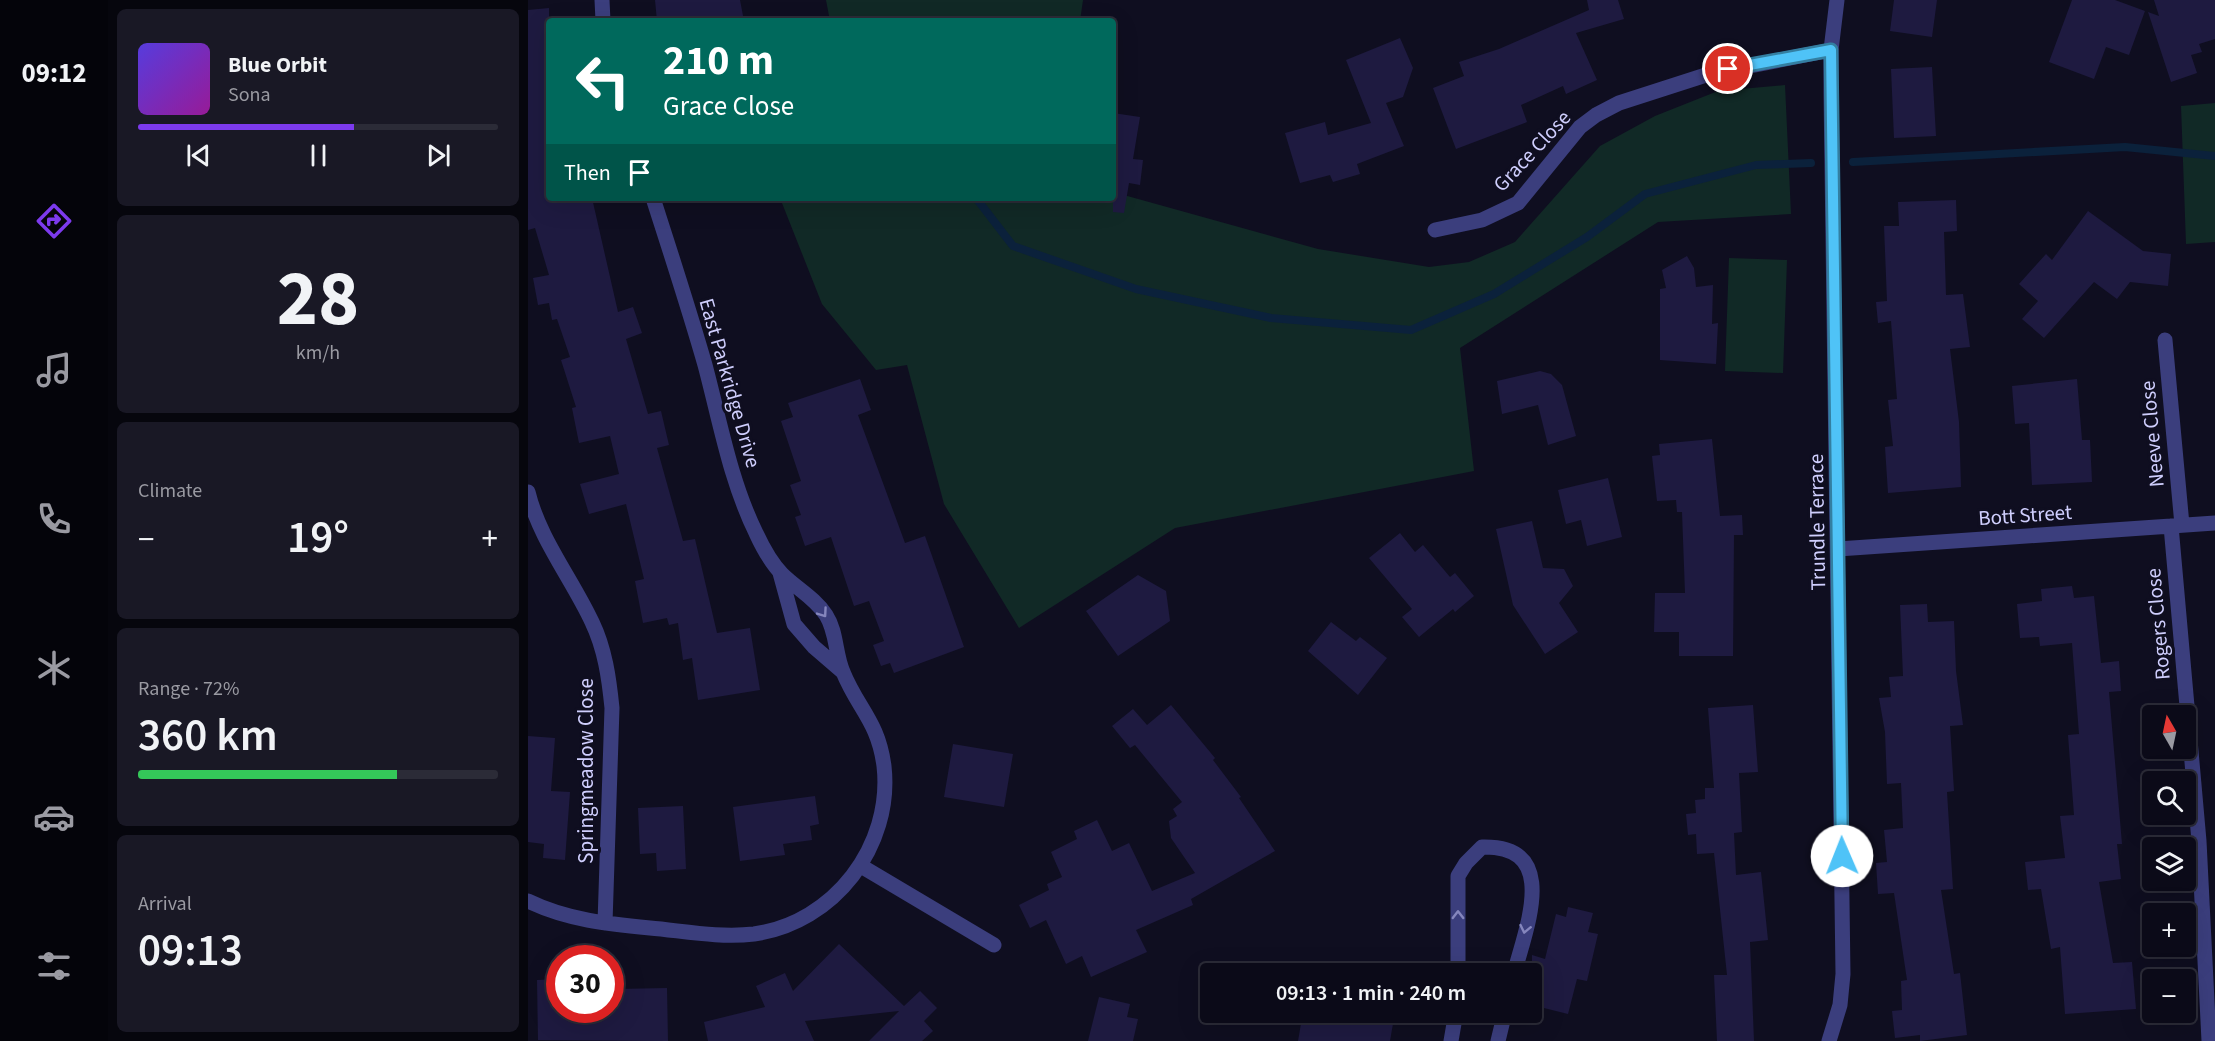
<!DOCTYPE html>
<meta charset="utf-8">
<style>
body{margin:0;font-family:"Source Sans 3",sans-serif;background:#191825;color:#f1f3f6;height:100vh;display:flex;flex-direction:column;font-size:22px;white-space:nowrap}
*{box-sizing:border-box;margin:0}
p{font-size:20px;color:#9a9aa2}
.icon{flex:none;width:33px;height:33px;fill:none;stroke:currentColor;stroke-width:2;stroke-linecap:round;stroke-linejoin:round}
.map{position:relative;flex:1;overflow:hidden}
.panel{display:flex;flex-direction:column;gap:9px;padding:9px;background:#06060d;width:420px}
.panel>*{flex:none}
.guide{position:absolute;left:18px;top:18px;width:570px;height:183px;border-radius:6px;box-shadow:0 6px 24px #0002,0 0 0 2px #2b2b37;background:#00695c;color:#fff;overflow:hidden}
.needle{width:39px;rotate:351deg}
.fabs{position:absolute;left:1614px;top:705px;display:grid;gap:12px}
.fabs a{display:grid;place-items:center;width:54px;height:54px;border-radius:6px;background:#0b0a18;box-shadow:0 6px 24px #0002,0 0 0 2px #2b2b37;font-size:30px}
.speed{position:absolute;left:18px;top:945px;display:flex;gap:12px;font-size:30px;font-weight:700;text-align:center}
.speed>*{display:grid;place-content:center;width:78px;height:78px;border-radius:50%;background:#0b0a18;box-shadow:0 6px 24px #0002,0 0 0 2px #2b2b37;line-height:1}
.speed .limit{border:9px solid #d22;background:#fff;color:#111}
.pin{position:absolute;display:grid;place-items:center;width:51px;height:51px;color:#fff;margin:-26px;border:3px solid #fff;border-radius:50%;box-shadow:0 2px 6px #0007}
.me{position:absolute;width:66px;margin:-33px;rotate:359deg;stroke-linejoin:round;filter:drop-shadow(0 0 4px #0008)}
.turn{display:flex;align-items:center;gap:21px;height:126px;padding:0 18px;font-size:27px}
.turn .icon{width:78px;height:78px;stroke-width:2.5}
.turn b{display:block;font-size:42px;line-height:51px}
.then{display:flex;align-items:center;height:57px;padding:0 18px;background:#0003;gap:12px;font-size:22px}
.big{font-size:45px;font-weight:600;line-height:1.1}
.panel .tile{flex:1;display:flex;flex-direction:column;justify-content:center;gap:9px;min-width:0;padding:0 21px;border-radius:9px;background:#191825}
.panel .dial{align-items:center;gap:0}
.dial b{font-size:78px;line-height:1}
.song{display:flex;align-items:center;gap:18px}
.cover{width:72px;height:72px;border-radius:9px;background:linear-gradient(135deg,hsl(250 70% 55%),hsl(300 70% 35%))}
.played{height:6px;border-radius:3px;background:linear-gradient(90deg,#7c3aed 60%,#2b2b37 60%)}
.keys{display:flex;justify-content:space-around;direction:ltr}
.heat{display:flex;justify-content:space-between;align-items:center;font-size:33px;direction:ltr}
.charge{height:9px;border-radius:4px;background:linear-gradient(90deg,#34c759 72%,#2b2b37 0)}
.trip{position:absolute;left:672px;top:963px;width:342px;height:60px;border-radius:6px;background:#0b0a18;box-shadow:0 6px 24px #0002,0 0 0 2px #2b2b37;font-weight:600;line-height:60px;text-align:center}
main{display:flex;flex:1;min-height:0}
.tab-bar{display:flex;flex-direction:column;width:108px;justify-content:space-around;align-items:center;background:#04040a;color:#9a9aa2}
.tab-bar .icon{width:42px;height:42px}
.tab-bar .on{color:#7c3aed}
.tab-bar b{font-size:27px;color:#f1f3f6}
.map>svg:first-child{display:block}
</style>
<main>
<nav class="tab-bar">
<b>09:12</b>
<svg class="icon on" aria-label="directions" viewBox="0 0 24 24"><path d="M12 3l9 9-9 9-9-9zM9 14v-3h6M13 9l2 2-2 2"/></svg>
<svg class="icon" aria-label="music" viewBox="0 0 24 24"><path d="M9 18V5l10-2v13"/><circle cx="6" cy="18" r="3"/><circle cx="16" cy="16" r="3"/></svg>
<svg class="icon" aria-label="phone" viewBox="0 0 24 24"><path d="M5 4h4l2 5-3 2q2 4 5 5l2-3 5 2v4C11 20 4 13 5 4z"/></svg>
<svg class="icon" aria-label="climate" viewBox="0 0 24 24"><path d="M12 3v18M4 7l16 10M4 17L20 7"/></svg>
<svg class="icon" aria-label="car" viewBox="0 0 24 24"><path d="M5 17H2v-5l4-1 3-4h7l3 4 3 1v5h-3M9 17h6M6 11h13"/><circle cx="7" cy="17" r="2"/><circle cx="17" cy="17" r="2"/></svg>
<svg class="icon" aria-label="filters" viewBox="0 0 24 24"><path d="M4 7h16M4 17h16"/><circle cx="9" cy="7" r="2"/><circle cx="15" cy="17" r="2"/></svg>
</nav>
<section class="panel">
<div class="tile">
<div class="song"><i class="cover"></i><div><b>Blue Orbit</b><p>Sona</p></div></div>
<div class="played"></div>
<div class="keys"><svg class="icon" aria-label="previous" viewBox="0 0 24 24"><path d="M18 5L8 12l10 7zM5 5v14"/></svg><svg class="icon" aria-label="pause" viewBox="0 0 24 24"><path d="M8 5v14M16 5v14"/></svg><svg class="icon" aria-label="next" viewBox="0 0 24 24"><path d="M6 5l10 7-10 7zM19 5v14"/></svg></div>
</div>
<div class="tile dial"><b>28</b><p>km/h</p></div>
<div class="tile"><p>Climate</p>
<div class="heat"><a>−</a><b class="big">19°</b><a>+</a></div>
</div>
<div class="tile"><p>Range · 72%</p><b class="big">360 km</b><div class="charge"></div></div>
<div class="tile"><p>Arrival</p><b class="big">09:13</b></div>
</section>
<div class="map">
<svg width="1687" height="1041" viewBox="0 0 1687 1041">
<rect width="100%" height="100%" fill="#0f0e20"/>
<path fill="#112926" d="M298,0H555L552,21H302Z
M1257,85L1263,214L1130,222L932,348L946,471L647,528L491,628L416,504L379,365L348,370L294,304L252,198H585V192L790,249L901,267L941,262L987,242L1072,146L1127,116L1190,91Z
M1687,103V242L1658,244L1653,106Z
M1201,258L1259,260L1255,373L1197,371Z"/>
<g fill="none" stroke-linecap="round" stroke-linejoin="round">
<path stroke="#0b213b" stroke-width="8" d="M1325,162L1597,147L1687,156
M448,198L485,246L608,289L743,318L883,330L966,294L1059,237L1117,194L1228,165L1283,163"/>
</g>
<path fill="#1e1a40" d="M127,0H212L216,21H129Z
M1059,0H1090L1096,19L1048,33L1069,80L1038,94L1035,86L993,105L999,122L928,149L905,88L936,76L931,62L971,49L1061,10Z
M1366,0H1409L1404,37L1362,31Z
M1544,0H1587L1617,11L1601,55L1578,47L1566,79L1521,62Z
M1626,0H1687V39L1671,44L1674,52L1663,55L1669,73L1643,82L1620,12L1631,16Z
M21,8V198H64L90,312L105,307L114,333L98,339L120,414L133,411L141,445L129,448L155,541L167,539L189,633L222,628L232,690L170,700L164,658L155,660L150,623L141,625L139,618L115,623L107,581L116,579L98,504L61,514L52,484L91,474L82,436L51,443L44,408L48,407L33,360L42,357L29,319L24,320L21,303L10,305L5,278L21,275L7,228L0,230V10Z
M872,38L885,68L875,97L858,103L876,146L829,164L832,174L805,182L802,175L772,183L757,133L797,122L800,135L843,123L818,60Z
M1404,67L1408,136L1366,138L1363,69Z
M585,113L612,117L605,159L615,160L612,185L601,183L596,213L585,212Z
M1428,200L1429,231L1416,232L1418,295L1435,294L1442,347L1422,349L1431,422L1433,487L1360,493L1357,447L1365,446L1360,400L1369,399L1363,321L1350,323L1348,302L1359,301L1356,226H1371L1370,202Z
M1560,211L1615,251L1643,254L1640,286L1602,282L1589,299L1566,282L1516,338L1494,319L1510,301L1491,284L1518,254L1524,260Z
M1159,256L1166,268L1168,287L1185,285L1184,324L1190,323L1188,364L1132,360V289L1138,288L1134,270Z
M1012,371L1023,374L1034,385L1048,436L1020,445L1010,405L974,414L969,381Z
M332,379L343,410L330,415L377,543L397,536L436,647L366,673L362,663L353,666L345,645L356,641L341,601L326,606L303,537L277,546L267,517L273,515L262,485L273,481L253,421L265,417L260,403Z
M1549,379L1554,440H1562L1564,482L1504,485L1501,423L1487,424L1484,386Z
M1184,439L1192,516L1214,515L1215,535H1206L1205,656H1151V632H1126L1127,593H1157L1154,512H1149L1148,500L1129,501L1124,456L1132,455L1131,444Z
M1080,478L1094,537L1059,546L1053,520L1038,524L1030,490Z
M1004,521L1015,568L1036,569L1045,586L1031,603L1050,632L1017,654L985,605L968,529Z
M872,533L887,552L895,545L922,577L927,573L946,596L927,612L925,609L891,637L874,617L884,609L841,558Z
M610,575L638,591L642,621L590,656L558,611Z
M1544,586L1546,598L1566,596L1573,663L1591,661L1593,691L1581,692L1594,844H1589L1593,879L1571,882L1585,963L1604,962L1608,1009L1537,1014L1532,947L1523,949L1513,889L1500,890L1497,862L1537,858L1532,816L1546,815L1540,735L1551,734L1544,643L1512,646L1511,637L1492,638L1489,604L1514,601L1513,589Z
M1399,604L1400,622L1426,621L1428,671L1435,725L1422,726L1426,791L1419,792L1425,889L1413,890L1426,974L1432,973L1439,1035L1392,1041V1035L1367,1038L1364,1011L1374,1010L1373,981L1379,980L1366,893L1350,894L1348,863L1359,862L1356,830L1375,828L1373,783L1359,784L1357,732L1351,698L1363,697L1361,677L1375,676L1372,605Z
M803,622L828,641L832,637L859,658L830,695L780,651Z
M643,705L687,758L685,760L713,797L711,798L747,851L663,899L665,905L608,930L619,952L563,977L554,956L538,964L518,920L502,928L491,905L521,890L519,884L534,877L523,852L549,839L546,831L569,820L584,851L601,843L624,891L667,873L643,838L641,821L649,816L645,809L654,802L607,745L602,748L584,726L605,709L619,725Z
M1225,705L1230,772L1211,773L1214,832L1206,833L1208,875L1233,872L1240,940L1222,942L1226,1041H1189L1186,975H1199L1186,853L1169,854L1168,834L1160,835L1158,814L1168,813L1167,800L1177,799V788H1186L1180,708Z
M0,736L27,738L23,791L42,792L37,860L15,858L16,844L0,842Z
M425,744L485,754L476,807L416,797Z
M287,796L291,824L282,826L284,840L255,844L257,855L212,861L205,807Z
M155,806L158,869L129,871L128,853L112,854L110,808Z
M1040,907L1065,913L1060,932L1070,934L1059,981L1049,979L1040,1014L1008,1006L1011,995L1004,993V955L1017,959L1028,914L1038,917Z
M311,944L376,1006L392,991L409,1008L396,1021L405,1031L394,1041H341L371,1011L277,1021L286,1041H180L176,1022L237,1007L228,986L257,973L265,991Z
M32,979V1010H89V989L139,988L140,1041L10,1040L9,980Z
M571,997L602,1004L599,1017L610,1019L605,1041H560Z
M775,1012H867L862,1041H770Z"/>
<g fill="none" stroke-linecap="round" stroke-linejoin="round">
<path stroke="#3b3e7d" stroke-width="15" d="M74,0L75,21
M907,230L954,220L990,203L1052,127L1068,115L1091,103L1181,74L1303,50
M1637,340L1654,525
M0,492C11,538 44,579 64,622C77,649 81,678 84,708L77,923
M1643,526L1671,841L1681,1041
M1310,549L1687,523
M252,573L266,624L286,647L315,672
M333,866L466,945
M0,901C39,920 80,924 122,928C156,931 191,938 226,934C306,923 365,846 356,766C350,721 330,709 315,672C307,654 309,632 298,615C287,598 268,588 254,574C244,564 234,546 228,533C202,480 192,421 177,365C161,309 143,254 125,198
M930,974V876L938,863L954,847C1033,845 998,927 986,974
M923,1041L928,1012
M970,1041L977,1012
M1301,1041L1312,1005L1315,974L1303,93V50L1309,0"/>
</g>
<defs><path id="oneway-chevron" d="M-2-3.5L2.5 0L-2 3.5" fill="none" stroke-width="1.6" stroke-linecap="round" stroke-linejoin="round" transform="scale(1.5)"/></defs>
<g stroke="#8586bd">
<use href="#oneway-chevron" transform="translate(295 613) rotate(55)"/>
<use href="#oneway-chevron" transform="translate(930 915) rotate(-90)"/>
<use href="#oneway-chevron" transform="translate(997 929) rotate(102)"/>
</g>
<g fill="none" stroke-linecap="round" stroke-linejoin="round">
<defs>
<path id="route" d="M1200,69L1303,50L1314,856"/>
</defs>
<use href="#route" stroke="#337fa1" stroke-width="15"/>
<use href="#route" stroke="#4fc3f7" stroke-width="10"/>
</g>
<g text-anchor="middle" stroke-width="6" stroke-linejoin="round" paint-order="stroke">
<g font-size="21" fill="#cfcefd" stroke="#0f0e20">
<text transform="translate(1004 151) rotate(-47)" y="7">Grace Close</text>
<text transform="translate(202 383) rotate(74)" y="7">East Parkridge Drive</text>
<text transform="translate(1624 434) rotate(-95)" y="7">Neeve Close</text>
<text transform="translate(1497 515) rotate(-4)" y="7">Bott Street</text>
<text transform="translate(1289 522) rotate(-91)" y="7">Trundle Terrace</text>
<text transform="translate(1630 624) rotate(-95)" y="7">Rogers Close</text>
<text transform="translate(58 771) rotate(-90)" y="7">Springmeadow Close</text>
</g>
</g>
</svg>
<div class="fabs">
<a><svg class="needle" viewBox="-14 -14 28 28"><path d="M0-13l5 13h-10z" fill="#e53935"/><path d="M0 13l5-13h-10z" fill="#9a9aa2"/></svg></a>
<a><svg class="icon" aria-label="search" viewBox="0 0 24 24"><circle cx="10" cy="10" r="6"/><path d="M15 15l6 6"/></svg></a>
<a><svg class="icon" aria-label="layers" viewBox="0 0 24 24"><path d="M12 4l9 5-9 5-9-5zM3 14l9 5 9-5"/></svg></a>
<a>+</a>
<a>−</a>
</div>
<div class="speed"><div class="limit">30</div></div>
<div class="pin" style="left:1200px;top:69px;background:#d93025"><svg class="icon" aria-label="arrive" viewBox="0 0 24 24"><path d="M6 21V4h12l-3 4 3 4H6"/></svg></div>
<svg class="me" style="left:1314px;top:856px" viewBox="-20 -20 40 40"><circle r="19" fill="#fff"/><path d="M0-13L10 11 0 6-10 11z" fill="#4fc3f7"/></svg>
<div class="trip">09:13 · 1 min · 240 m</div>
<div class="guide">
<div class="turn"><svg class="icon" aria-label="left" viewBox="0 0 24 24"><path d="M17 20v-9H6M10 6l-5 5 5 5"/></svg><div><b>210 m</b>Grace Close</div></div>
<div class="then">Then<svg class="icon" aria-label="arrive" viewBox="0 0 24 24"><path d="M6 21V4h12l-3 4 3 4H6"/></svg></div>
</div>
</div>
</main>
